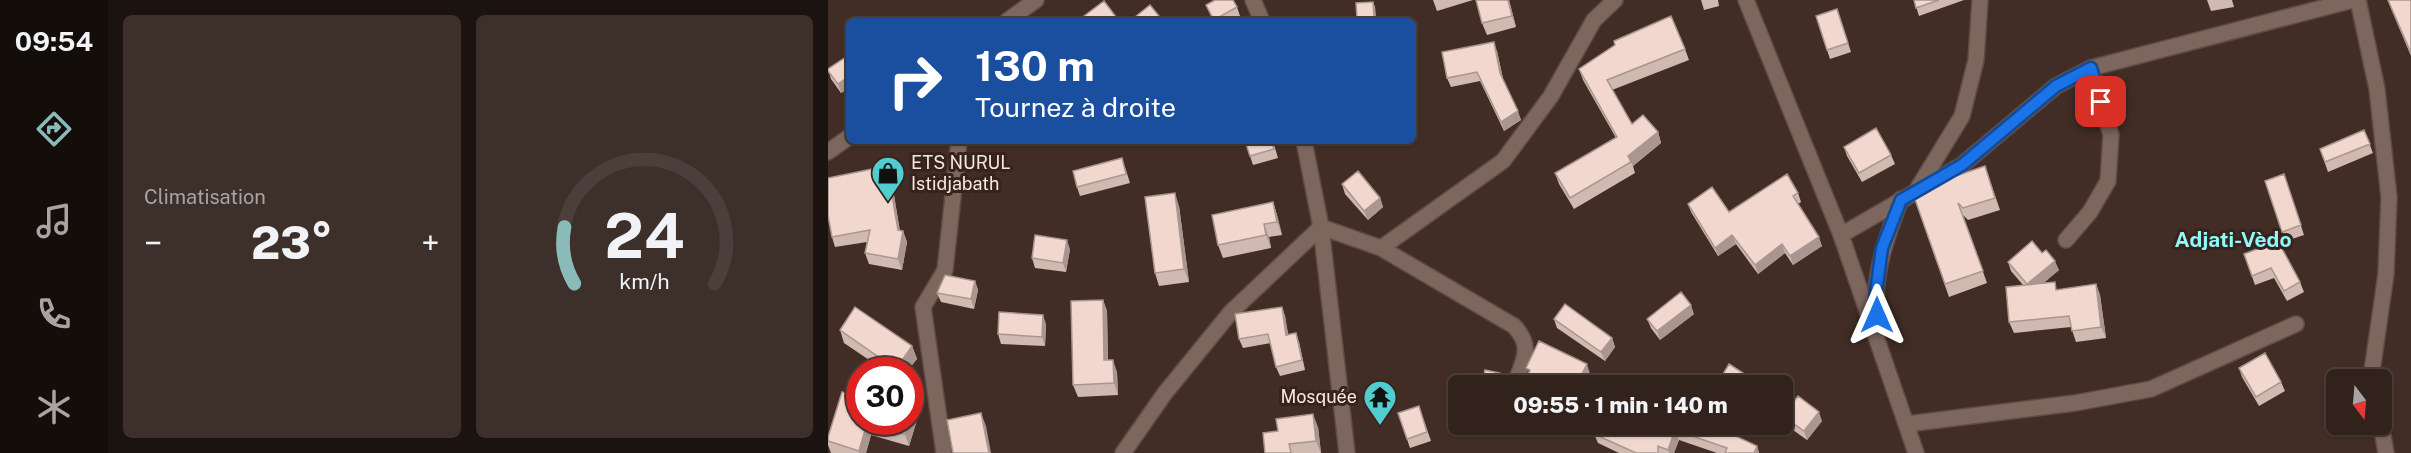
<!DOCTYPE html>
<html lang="fr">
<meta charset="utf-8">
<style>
body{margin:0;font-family:"Public Sans",sans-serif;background:#3d2f29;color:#f1f3f6;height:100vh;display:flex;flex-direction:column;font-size:22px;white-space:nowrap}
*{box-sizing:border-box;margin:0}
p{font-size:20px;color:#a8a4a3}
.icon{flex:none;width:33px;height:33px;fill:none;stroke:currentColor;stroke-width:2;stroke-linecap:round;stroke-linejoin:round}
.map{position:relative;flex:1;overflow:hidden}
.side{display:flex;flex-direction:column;gap:15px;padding:15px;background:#1b130f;width:720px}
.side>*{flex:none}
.hud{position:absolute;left:18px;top:18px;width:570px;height:126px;border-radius:9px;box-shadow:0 2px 4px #0004,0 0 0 2px #4c3f3b;background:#1a4fa0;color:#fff;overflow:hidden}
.needle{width:39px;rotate:164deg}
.tools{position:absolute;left:1498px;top:369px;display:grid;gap:12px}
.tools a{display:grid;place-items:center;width:66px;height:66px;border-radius:9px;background:#31221c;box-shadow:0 2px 4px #0004,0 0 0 2px #4c3f3b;font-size:30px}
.speed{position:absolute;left:18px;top:357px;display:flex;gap:12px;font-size:30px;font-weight:700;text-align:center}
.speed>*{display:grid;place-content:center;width:78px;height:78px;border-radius:50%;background:#31221c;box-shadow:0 2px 4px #0004,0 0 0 2px #4c3f3b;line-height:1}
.speed .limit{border:9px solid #d22;background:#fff;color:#111}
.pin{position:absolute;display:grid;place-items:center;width:51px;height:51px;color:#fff;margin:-26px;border-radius:12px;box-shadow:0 3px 9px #0006}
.me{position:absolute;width:66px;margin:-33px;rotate:0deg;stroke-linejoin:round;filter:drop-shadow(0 0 4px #0008)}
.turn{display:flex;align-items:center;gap:21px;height:126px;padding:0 30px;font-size:27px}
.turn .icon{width:78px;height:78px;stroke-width:2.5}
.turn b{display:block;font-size:42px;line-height:51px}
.big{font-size:45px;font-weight:800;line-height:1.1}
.side .tile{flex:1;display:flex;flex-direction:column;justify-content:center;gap:9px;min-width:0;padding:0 21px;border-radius:9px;background:#3d2f29}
.side .dial{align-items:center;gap:0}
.dial svg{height:156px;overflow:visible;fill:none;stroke:#4c3f3b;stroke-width:7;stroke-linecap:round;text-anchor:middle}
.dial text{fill:#f1f3f6;stroke:none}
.heat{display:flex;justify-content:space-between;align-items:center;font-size:33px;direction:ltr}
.side .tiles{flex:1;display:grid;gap:15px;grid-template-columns:repeat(2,1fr)}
.trip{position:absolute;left:620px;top:375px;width:345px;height:60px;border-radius:9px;background:#31221c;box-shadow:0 2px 4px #0004,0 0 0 2px #4c3f3b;font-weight:800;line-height:60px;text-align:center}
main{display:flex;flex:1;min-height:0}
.menu{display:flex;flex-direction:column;width:108px;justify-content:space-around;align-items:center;background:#140e0b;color:#a8a4a3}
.menu .icon{width:42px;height:42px}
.menu .selected{color:#8bbbb9}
.menu b{font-size:27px;color:#f1f3f6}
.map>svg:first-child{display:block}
</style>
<main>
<nav class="menu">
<b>09:54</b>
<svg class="icon selected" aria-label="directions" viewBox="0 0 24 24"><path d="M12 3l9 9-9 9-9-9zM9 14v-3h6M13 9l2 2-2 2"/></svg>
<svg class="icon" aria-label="music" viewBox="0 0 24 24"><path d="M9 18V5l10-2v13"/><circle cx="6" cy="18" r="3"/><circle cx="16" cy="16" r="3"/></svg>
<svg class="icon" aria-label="phone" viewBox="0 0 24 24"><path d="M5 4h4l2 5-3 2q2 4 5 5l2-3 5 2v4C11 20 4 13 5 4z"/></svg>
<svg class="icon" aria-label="climate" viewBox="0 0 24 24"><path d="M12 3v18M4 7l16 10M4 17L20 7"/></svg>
</nav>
<section class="side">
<div class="tiles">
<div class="tile"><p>Climatisation</p>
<div class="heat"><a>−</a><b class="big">23°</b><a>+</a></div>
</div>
<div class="tile dial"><svg viewBox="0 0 100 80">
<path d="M14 69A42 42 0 1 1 86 69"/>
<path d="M14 69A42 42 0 0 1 9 40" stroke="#8bbbb9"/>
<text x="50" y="56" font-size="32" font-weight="700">24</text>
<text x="50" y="72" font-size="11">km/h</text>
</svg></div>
</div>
</section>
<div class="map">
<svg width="1583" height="453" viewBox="0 0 1583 453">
<rect width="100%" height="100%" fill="#412d26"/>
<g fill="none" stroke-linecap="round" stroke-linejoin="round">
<defs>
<path id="minor" d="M425,0L434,21
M918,0L1013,235L1088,453
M1530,0L1549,89L1561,197L1558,274L1544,371L1545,380
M179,21L208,0
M476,141L493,227L519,453
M0,152L21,137
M1090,188L1134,116L1148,60L1152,0
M1013,235L1134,165L1228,86L1263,68L1525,0
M1238,240L1262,212L1280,181L1283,135L1263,68
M553,248L675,161L723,96L766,20L787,0
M1049,318C1044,276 1058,238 1073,199
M1079,424L1247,403L1323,389L1468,324
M1553,424L1558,453
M116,453L95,307L117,270L131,141
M295,453L337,393L403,312L493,227L553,248L686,326C706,347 695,361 686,386"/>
</defs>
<use href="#minor" stroke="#5e4b44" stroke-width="18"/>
<use href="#minor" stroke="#7d665e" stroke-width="15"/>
</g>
<path fill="#cfb9b0" d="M605,0H645L609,11Z
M648,0H681L688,27L659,35L654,23Z
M873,0H890L891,6L876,10Z
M1086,0H1136L1091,16Z
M1379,0H1404L1406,7L1383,11Z
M1560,0H1583V56L1564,11Z
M545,2L547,7L548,21H530L529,18Z
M378,5L409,7L412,16L404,21H385Z
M1012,18L1023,52L1002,59L999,50Z
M857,49L861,60L784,90L804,124L830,132L833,143L805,166L807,173L746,209L731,184L727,173L788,138L755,80L751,69Z
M669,51L675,79L693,120L676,131L652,81L623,87L619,78Z
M21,61V88L13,93L3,79L0,69Z
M1536,130L1545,153L1500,172L1492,149Z
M445,141L450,158L425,165L422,156Z
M1016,147L1063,155L1067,164L1034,182L1019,156Z
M1157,166L1172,210L1140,220L1135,215L1159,283L1121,297L1084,191Z
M297,167L302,183L252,196L249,187Z
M1456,174L1476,235L1458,241L1437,181Z
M63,177L72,231H75L79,242L74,270L41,264L37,253L39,242L7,247L4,237Z
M514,184L552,198L555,207L540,220L517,194Z
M970,193L973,202L970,204L994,246L965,265L957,253L930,274L908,244L890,256L863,212L860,204L901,212Z
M445,202L449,215L454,235L441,237L443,248L395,258L390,245Z
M351,206L361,282L331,286L327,273Z
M242,249L238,272L207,268L204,258Z
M1214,253L1231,270L1215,283L1230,290L1268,284L1272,295L1278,338L1248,342L1243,327L1186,333L1181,322L1195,285L1183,271L1180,262Z
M1416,254L1472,282L1476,292L1459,301L1446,278L1427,285Z
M147,281L150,290L146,309L113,302L109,293Z
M275,300L279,311L280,360L289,372L290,395L250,397L245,385Z
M454,307L457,316L460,335L471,342L477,370L452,376L448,367L443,343L415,348L411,339Z
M866,314L832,340L823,328L819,319Z
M726,319L784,338L787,347L777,361L729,328Z
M218,324L217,346L173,344L170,334Z
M12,330L84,346L89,359L80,370H56L16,343Z
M1411,368L1453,382L1457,391L1431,406L1414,377Z
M591,406L603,441L582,448L570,413Z
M84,409L89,420L81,446L43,435L38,453H3L0,445V437L32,422Z
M955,416L994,421L979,440L958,425Z
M770,424H897L894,429L929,446L931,453H889L851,440L846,453H791L770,443L766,434Z
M490,427L493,453H437Z"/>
<path fill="#a99690" d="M680,0H681L688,27L684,16Z
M545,2L547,7L548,21L546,17Z
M666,42L669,51L676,83L672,73Z
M21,76V88L13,93L10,84Z
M690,111L693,120L676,131L673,122Z
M830,132L833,143L805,166L800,156Z
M59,166L63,177L73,239L75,231L79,242L74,270L70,259V230Z
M347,193L351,206L361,282L356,269Z
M552,198L555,207L540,220L536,211Z
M445,202L449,215L454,235L449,222Z
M436,224L441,237L443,248L438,235Z
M904,235L908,244L890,256L887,248Z
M991,237L994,246L965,265L962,256Z
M239,240L242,249L238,272L235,263Z
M954,244L957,253L930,274L927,265Z
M1227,261L1231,270L1203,294L1199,284Z
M147,281L150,290L146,309L143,299Z
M1268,284L1272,295L1278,338L1273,327Z
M275,300L279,311L280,372L276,360Z
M863,305L866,314L832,340L829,331Z
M454,307L457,316L462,344L458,335Z
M215,315L218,324L217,346L214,337Z
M468,333L471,342L477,370L474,360Z
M784,338L787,347L777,361L773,352Z
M84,346L89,359L80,370H68V369Z
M285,360L289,372L290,395L286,383Z
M759,364L762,374L757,386L750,382Z
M672,373L674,377L672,386H670Z
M918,375L922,385L921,386H912Z
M84,409L89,420L81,446L77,434L81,422H82V415Z
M991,412L994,421L979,440L976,431Z
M153,413L158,426L163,453H161Z
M485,414L490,427L493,453L488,441Z
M39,423L43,435L38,453H31V451Z
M887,424H897L890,436L886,426Z
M847,430L851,440L846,453H841L840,450Z
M929,446L931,453H926Z"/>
<path fill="#f1d7cd" stroke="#a99690" stroke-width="1.5" d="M387,0H405L409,7L386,20L378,5Z
M648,0H680L684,16L654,23Z
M1086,0H1111L1088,8Z
M1560,0H1583V53Z
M276,1L291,21H254L252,19Z
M545,2L546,17L529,18L528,3Z
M322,5L335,21H302Z
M1009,9L1020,43L999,50L988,16Z
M843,16L857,49L779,80L804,124L815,115L830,132L800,156L803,162L742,198L727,173L789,137L751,69L787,45L786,41Z
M666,42L672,73L690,111L673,122L649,72L619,78L614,52Z
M18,57L21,61V76L10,84L0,71V69Z
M1048,128L1063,155L1031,173L1016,147Z
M1536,130L1542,144L1497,162L1492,149Z
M417,141H444L446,149L422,156Z
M294,158L298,174L249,187L245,171Z
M59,166L70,230L75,231L70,259L37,253L42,230L4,237L0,216V178Z
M1157,166L1167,198L1135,208L1130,203L1155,271L1117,284L1084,191Z
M530,171L552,198L536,211L514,184Z
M959,174L970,193L965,196L991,237L962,256L954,244L927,265L904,235L887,248L860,204L884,187L901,212Z
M1456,174L1473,225L1454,232L1437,181Z
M347,193L356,269L327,273L317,197Z
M445,202L449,222L436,224L438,235L390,245L384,215Z
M207,235L239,240L235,263L204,258Z
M1204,241L1214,253L1218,250L1227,261L1199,284L1180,262Z
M1450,241L1472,282L1456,291L1443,268L1424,276L1416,254Z
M117,275L147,281L143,299L109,293Z
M1227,282L1228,290L1268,284L1273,327L1244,331L1241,316L1181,322L1178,287Z
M853,292L863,305L829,331L819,319Z
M275,300L276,360H285L286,383L245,385L243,301Z
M737,304L784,338L773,352L726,319Z
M27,307L84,346L68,369L12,330Z
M454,307L458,335L468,333L474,360L448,367L440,334L411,339L407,314Z
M171,312L215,315L214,337L170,334Z
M711,341L759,364L750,382L758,386H695L702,370L698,368Z
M1437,353L1453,382L1428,397L1411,368Z
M901,364L918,375L912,386H888Z
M657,370L672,373L670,386H654Z
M840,381L851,386H838Z
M14,392L32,397V422H81L77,434L39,423L31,451L0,441V437Z
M970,396L991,412L976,431L955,416Z
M591,406L599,432L579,439L570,413Z
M153,413L161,453H125L119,420Z
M485,414L488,441L461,444L463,453H437L435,433L450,431L448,419Z
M770,424H887L886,426L929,446L926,453H897L899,448L847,430L840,450L830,446V453H808L766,434Z"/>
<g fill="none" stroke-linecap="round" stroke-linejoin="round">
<defs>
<path id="route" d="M1049,315L1047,299L1054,248L1073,200L1134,165L1228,86L1263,68L1273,102"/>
</defs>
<use href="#route" stroke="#114b97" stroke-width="15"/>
<use href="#route" stroke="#1a73e8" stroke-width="10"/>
</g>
<defs>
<symbol id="shop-pin" viewBox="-11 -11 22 30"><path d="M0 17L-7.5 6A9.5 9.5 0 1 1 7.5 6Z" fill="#52cdcf" stroke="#37231c"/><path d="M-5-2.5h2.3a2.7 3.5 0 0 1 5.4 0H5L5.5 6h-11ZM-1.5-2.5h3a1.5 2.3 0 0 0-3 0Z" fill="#111"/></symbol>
<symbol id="temple-pin" viewBox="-11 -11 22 30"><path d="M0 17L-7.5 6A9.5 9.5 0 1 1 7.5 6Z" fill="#52cdcf" stroke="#37231c"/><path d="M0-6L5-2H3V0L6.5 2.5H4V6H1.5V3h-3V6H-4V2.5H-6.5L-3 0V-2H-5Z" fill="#111"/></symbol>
</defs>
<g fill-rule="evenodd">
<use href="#shop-pin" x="41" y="154" width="38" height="52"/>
<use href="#temple-pin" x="533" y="378" width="38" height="52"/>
</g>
<g text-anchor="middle" stroke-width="6" stroke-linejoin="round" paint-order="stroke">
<g font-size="18" fill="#f5e7e2" stroke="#37231c" text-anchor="start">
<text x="83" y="169">ETS NURUL<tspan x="83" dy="21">Istidjabath</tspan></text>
<text x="529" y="403" text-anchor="end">Mosquée</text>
</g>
<g font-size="21" font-weight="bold" fill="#8efafb" stroke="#37231c">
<text x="1405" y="247">Adjati-Vèdo</text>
</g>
</g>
</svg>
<div class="tools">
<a><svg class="needle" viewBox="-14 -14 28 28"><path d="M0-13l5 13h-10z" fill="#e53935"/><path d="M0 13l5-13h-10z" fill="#a8a4a3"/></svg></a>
</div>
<div class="speed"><div class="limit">30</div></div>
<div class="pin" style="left:1273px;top:102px;background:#d93025"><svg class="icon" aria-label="arrive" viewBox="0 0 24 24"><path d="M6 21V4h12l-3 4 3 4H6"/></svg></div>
<svg class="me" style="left:1049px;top:315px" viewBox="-20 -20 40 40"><path d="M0-17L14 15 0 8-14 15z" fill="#1a73e8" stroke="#fff" stroke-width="4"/></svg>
<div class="trip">09:55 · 1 min · 140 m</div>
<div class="hud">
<div class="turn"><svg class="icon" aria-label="right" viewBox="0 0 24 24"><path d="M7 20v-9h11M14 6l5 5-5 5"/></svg><div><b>130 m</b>Tournez à droite</div></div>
</div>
</div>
</main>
